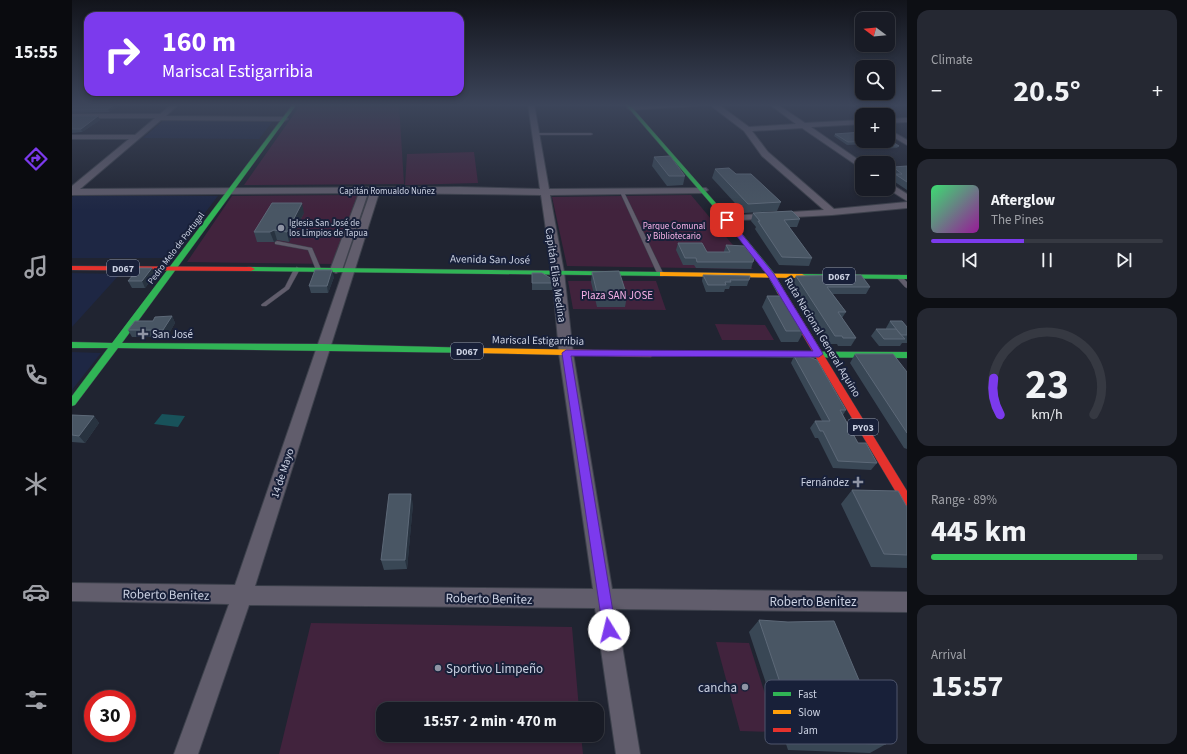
<!DOCTYPE html>
<meta charset="utf-8">
<style>
body{margin:0;font-family:"Source Sans 3",sans-serif;background:#252832;color:#f1f3f6;height:100vh;display:flex;flex-direction:column;font-size:15px;white-space:nowrap}
*{box-sizing:border-box;margin:0}
p{font-size:13px;color:#9fa1a7}
.icon{flex:none;width:22px;height:22px;fill:none;stroke:currentColor;stroke-width:2;stroke-linecap:round;stroke-linejoin:round}
.map{position:relative;flex:1;overflow:hidden}
.sheet{display:flex;flex-direction:column;gap:10px;padding:10px;background:#0d0f14;width:280px}
.sheet>*{flex:none}
.guide{position:absolute;left:12px;top:12px;width:380px;height:84px;border-radius:12px;box-shadow:0 2px 6px #0003,0 0 0 1px #363942;background:#7c3aed;color:#fff;overflow:hidden}
.needle{width:26px;rotate:286deg}
.buttons{position:absolute;left:783px;top:12px;display:grid;gap:8px}
.buttons a{display:grid;place-items:center;width:40px;height:40px;border-radius:8px;background:#181b25;box-shadow:0 2px 6px #0003,0 0 0 1px #363942;font-size:20px}
.speed{position:absolute;left:12px;top:690px;display:flex;gap:8px;font-size:20px;font-weight:700;text-align:center}
.speed>*{display:grid;place-content:center;width:52px;height:52px;border-radius:50%;background:#181b25;box-shadow:0 2px 6px #0003,0 0 0 1px #363942;line-height:1}
.speed .limit{border:6px solid #d22;background:#fff;color:#111}
.pin{position:absolute;display:grid;place-items:center;width:34px;height:34px;color:#fff;margin:-17px;border-radius:8px;box-shadow:0 2px 6px #0006}
.me{position:absolute;width:44px;margin:-22px;rotate:351deg;stroke-linejoin:round;filter:drop-shadow(0 0 3px #0008)}
.turn{display:flex;align-items:center;gap:14px;height:84px;padding:0 12px;font-size:18px}
.turn .icon{width:52px;height:52px;stroke-width:2.5}
.turn b{display:block;font-size:28px;line-height:34px}
.big{font-size:30px;font-weight:700;line-height:1.1}
.sheet .widget{flex:1;display:flex;flex-direction:column;justify-content:center;gap:6px;min-width:0;padding:0 14px;border-radius:12px;background:#252832}
.sheet .dial{align-items:center;gap:0}
.dial svg{height:104px;overflow:visible;fill:none;stroke:#363942;stroke-width:7;stroke-linecap:round;text-anchor:middle}
.dial text{fill:#f1f3f6;stroke:none}
.song{display:flex;align-items:center;gap:12px}
.cover{width:48px;height:48px;border-radius:6px;background:linear-gradient(135deg,hsl(140 70% 55%),hsl(300 70% 35%))}
.played{height:4px;border-radius:2px;background:linear-gradient(90deg,#7c3aed 40%,#363942 40%)}
.keys{display:flex;justify-content:space-around;direction:ltr}
.heat{display:flex;justify-content:space-between;align-items:center;font-size:22px;direction:ltr}
.charge{height:6px;border-radius:3px;background:linear-gradient(90deg,#34c759 89%,#363942 0)}
.trip{position:absolute;left:304px;top:702px;width:228px;height:40px;border-radius:12px;background:#181b25;box-shadow:0 2px 6px #0003,0 0 0 1px #363942;font-weight:700;line-height:40px;text-align:center}
main{display:flex;flex:1;min-height:0}
.tab-bar{display:flex;flex-direction:column;width:72px;justify-content:space-around;align-items:center;background:#0a0b0f;color:#9fa1a7}
.tab-bar .icon{width:28px;height:28px}
.tab-bar .active{color:#7c3aed}
.tab-bar b{font-size:18px;color:#f1f3f6}
.map>svg:first-child{display:block}
</style>
<main>
<nav class="tab-bar">
<b>15:55</b>
<svg class="icon active" aria-label="directions" viewBox="0 0 24 24"><path d="M12 3l9 9-9 9-9-9zM9 14v-3h6M13 9l2 2-2 2"/></svg>
<svg class="icon" aria-label="music" viewBox="0 0 24 24"><path d="M9 18V5l10-2v13"/><circle cx="6" cy="18" r="3"/><circle cx="16" cy="16" r="3"/></svg>
<svg class="icon" aria-label="phone" viewBox="0 0 24 24"><path d="M5 4h4l2 5-3 2q2 4 5 5l2-3 5 2v4C11 20 4 13 5 4z"/></svg>
<svg class="icon" aria-label="climate" viewBox="0 0 24 24"><path d="M12 3v18M4 7l16 10M4 17L20 7"/></svg>
<svg class="icon" aria-label="car" viewBox="0 0 24 24"><path d="M5 17H2v-5l4-1 3-4h7l3 4 3 1v5h-3M9 17h6M6 11h13"/><circle cx="7" cy="17" r="2"/><circle cx="17" cy="17" r="2"/></svg>
<svg class="icon" aria-label="filters" viewBox="0 0 24 24"><path d="M4 7h16M4 17h16"/><circle cx="9" cy="7" r="2"/><circle cx="15" cy="17" r="2"/></svg>
</nav>
<div class="map">
<svg width="835" height="754" viewBox="0 0 835 754">
<rect width="100%" height="100%" fill="#202431"/>
<path fill="#1e2744" d="M92,120L201,121L187,139L71,138Z
M2,196H146L98,258H0V197Z
M0,273L48,274L0,327Z
M0,352L29,353L0,390Z"/>
<path fill="#41233d" d="M229,104H327L332,184L172,185Z
M402,152L406,183L333,185L335,154Z
M286,195L260,264L115,262L160,196Z
M619,195L681,269L495,266L480,197Z
M496,281H584L594,310L501,309Z
M643,324L693,325L702,340H650Z
M239,623L500,627L507,709H311V735H509L511,754H207Z
M644,642L677,643L705,732L668,731Z"/>
<path fill="#18525a" d="M90,414L113,416L106,427L82,424Z"/>
<g fill="none" stroke-linecap="round" stroke-linejoin="round">
<defs>
<path id="lane" d="M463,133H519L521,134L519,135H462L461,134Z
M548,191L552,192L591,273L590,274H586L585,273L548,192Z
M205,241L240,248L249,269L248,270H244L236,250L203,244V242Z
M225,267L228,269L217,289L194,306H190L189,305L190,304L213,287L222,269Z
M827,275L829,276L835,282V288L833,287L824,277Z"/>
<path id="street" d="M100,104H107L94,116L212,117L216,119L212,121L89,120L8,189L388,187L468,189L456,104H462L477,189L634,188L636,190L631,193L478,195L492,272L501,353L540,589L835,592V612L544,609L568,754H544L523,608L177,605L126,754H102L157,604L0,601V583L163,585L298,193H296L270,270L264,273L258,270L287,193L0,195V186L57,139H0V135H63L83,118H0V114H88ZM307,193L469,195L480,272L487,353L521,589L183,586Z
M595,104H646L677,127L724,124L697,104H705L733,123L790,120V124L739,127L791,163H790V169L730,128L680,131L696,152L762,209L835,202V208L760,215L651,221L650,219L651,217L655,216L752,210L690,156L672,131L638,105L559,110L555,108L559,106Z
M835,118V122L816,123V119Z
M816,129L835,140V145L816,134Z
M816,182L835,194V201L816,189Z"/>
<path id="fast" d="M221,104H225L50,343L251,344L404,348L407,349L408,351L407,353L46,348L3,405L0,406V396L36,348H0V342L40,343Z
M553,104H557L657,218L702,273L713,292L712,294H706L696,276L653,220Z
M176,267L591,272L595,274L591,276L179,271L175,269Z
M727,274L835,275V279L730,278H727Z
M579,351L835,352V358L576,356L575,354Z"/>
<path id="slow" d="M588,272L730,274L734,276L730,278L591,276H588Z
M404,348L579,351L583,354L579,357L401,353L400,351L401,349Z"/>
<path id="jam" d="M0,266L179,267L183,269L179,271L0,270Z
M706,290H709L713,292L835,491V506L831,504L705,292Z"/>
</defs>
<use href="#lane" stroke="#3d414c" stroke-width="1"/>
<use href="#street" stroke="#3d414c" stroke-width="2"/>
<use href="#fast" stroke="#3d414c" stroke-width="1"/>
<use href="#slow" stroke="#3d414c" stroke-width="1"/>
<use href="#jam" stroke="#3d414c" stroke-width="1"/>
<use href="#lane" fill="#615d6c" fill-rule="evenodd"/>
<use href="#street" fill="#615d6c" fill-rule="evenodd"/>
<use href="#fast" fill="#30b455" fill-rule="evenodd"/>
<use href="#slow" fill="#ff9f0a" fill-rule="evenodd"/>
<use href="#jam" fill="#e5322d" fill-rule="evenodd"/>
</g>
<path fill="#394755" d="M0,104H44L45,107L37,112L0,113Z
M0,116L28,120L10,132L0,133Z
M763,134L816,141L827,146L825,148L807,149L799,144L775,145L762,136Z
M582,157L613,176L611,185L595,186L580,166Z
M835,166V190L820,180L822,176L818,173L821,167Z
M643,169L664,174L709,202L705,211L672,213L640,178Z
M232,213L217,242L205,240L202,242H185L182,232Z
M681,213L728,219L725,227H717L740,258L737,266L707,265L683,229L684,227L679,221Z
M606,243L635,252H652V251L654,245L681,262L679,269L624,268L622,265H611L604,250Z
M80,268L83,275L73,288H60L56,281Z
M520,272L555,296L553,307H525L519,282Z
M460,273L481,283L480,290H460Z
M631,275L677,280L675,286H658L657,289H653L652,292H634L630,281Z
M724,276L798,287L794,294H761L774,312L770,318L784,338L779,346H766L765,344H758L720,284Z
M262,277L256,293H239L237,286Z
M695,296L732,331L726,342H709L690,307Z
M100,316L103,323L95,337H60L56,330L81,321Z
M818,321L835,327V343H830L828,346H807L799,336L804,329H814V328Z
M783,354L835,372V449L832,448L778,363Z
M722,356L774,410L771,415L786,443L805,463L799,470L761,468L746,438H743L738,428L743,421H750L719,363Z
M0,415L22,416L27,423L13,443L0,442Z
M780,490L835,507V568L799,567L769,504Z
M341,504L335,569L312,570L309,560Z
M687,620L814,744L798,753L716,750L677,632Z"/>
<path fill="#283340" d="M43,104H44L45,107L37,112L36,109Z
M26,116L28,120L10,132L9,129Z
M230,203L232,213L217,242L215,232Z
M202,230L205,240L202,242L198,232Z
M80,268L83,275L73,288L70,281Z
M260,270L262,277L256,293L255,286Z
M100,316L103,323L95,337L91,330Z
M22,416L27,423L13,443L7,436Z
M339,494L341,504L335,569L333,560Z"/>
<path fill="#495664" stroke="#5d6978" d="M0,104H43L36,109L0,110Z
M0,116H26L9,129H0Z
M790,132V141H816V139L827,146H809L800,141L776,142L763,134Z
M598,156L613,176H597L582,157Z
M835,166V182L823,174H830L821,167Z
M657,168L664,174H679L709,202L676,204L643,169Z
M200,203H230L215,232L202,230L198,232H182Z
M720,211L728,219L712,220L740,258L710,257L686,221H688L681,213Z
M606,243H630L635,252H658L654,245L672,246L682,258L681,262H625L624,258H613Z
M67,268H80L70,281H56Z
M243,270H260L255,286H237Z
M547,271L555,296L526,297L520,272Z
M460,273H470L480,279L481,283H460Z
M631,275L678,276L677,280H658L659,282H653L654,285H636Z
M789,275L798,287H755L774,312H766L784,338H771L770,336H763L724,276Z
M695,296H711L732,331H714Z
M100,316L91,330H56L63,321H81L83,317Z
M818,321H830L835,327V335H829Z
M804,329H824L833,339H812Z
M783,354H821L835,372V433Z
M722,356L737,357L745,360L774,410H768L786,443H794L805,463L766,461L751,431H748L743,421H758Z
M0,415L22,416L7,436L0,435Z
M780,490L826,491L835,507V555L812,554Z
M317,494H339L333,560H309Z
M687,620L716,622L762,621L814,744L728,742Z"/>
<linearGradient id="sky" x2="0" y2="1"><stop stop-color="#12141b"/><stop offset="0.5" stop-color="#3c455a"/><stop offset="1" stop-color="#3c455a" stop-opacity="0"/></linearGradient>
<rect width="835" height="210" fill="url(#sky)"/>
<path fill="#7c3aed" stroke="#51269a" d="M653,218H657L702,274L751,354L747,357L499,356L544,630L542,635L537,637L532,635L531,630L490,353L494,350L741,351L696,276L653,221Z"/>
<g fill="#8f94a4" stroke="#182039" stroke-width="1.5">
<circle cx="209" cy="228" r="4"/>
<path d="M69 328h4v4h4v4h-4v4h-4v-4h-4v-4h4z"/>
<path d="M784 476h4v4h4v4h-4v4h-4v-4h-4v-4h4z"/>
<circle cx="366" cy="668" r="4"/>
<circle cx="673" cy="687" r="4"/>
</g>
<g text-anchor="middle" stroke-width="4" stroke-linejoin="round" paint-order="stroke">
<g font-size="9" fill="#cbd1e2" stroke="#182039">
<text x="315" y="194">Capitán Romualdo Nuñez</text>
<text transform="translate(104 248) rotate(-53)" y="3">Pedro Melo de Portugal</text>
</g>
<g font-size="9" fill="#cbd1e2" stroke="#182039" text-anchor="start">
<text x="217" y="226">Iglesia San José de<tspan x="217" dy="10">los Limpios de Tapua</tspan></text>
</g>
<g font-size="9" fill="#f8b1e8" stroke="#182039">
<text x="602" y="229">Parque Comunal<tspan x="602" dy="10">y Bibliotecario</tspan></text>
</g>
<g fill="#182039" stroke="#959caf" stroke-width="1">
<rect x="35" y="260" width="32" height="16" rx="3"/>
<rect x="751" y="268" width="32" height="16" rx="3"/>
<rect x="379" y="343" width="32" height="16" rx="3"/>
<rect x="776" y="419" width="30" height="16" rx="3"/>
</g>
<g font-size="10" font-weight="bold" fill="#cbd1e2">
<text x="51" y="272">D067</text>
<text x="767" y="280">D067</text>
<text x="395" y="355">D067</text>
<text x="791" y="431">PY03</text>
</g>
<g font-size="11" fill="#cbd1e2" stroke="#182039">
<text transform="translate(418 259) rotate(1)" y="4">Avenida San José</text>
<text transform="translate(484 275) rotate(82)" y="4">Capitán Elias Medina</text>
<text transform="translate(751 337) rotate(59)" y="4">Ruta Nacional General Aquino</text>
<text transform="translate(466 340) rotate(1)" y="4">Mariscal Estigarribia</text>
<text transform="translate(210 473) rotate(-72)" y="4">14 de Mayo</text>
</g>
<g font-size="11" fill="#f8b1e8" stroke="#182039">
<text x="545" y="299">Plaza SAN JOSE</text>
</g>
<g font-size="11" fill="#cbd1e2" stroke="#182039" text-anchor="start">
<text x="80" y="338">San José</text>
<text x="777" y="486" text-anchor="end">Fernández</text>
</g>
<g font-size="13" fill="#cbd1e2" stroke="#182039">
<text transform="translate(94 594) rotate(1)" y="5">Roberto Benitez</text>
<text transform="translate(417 598) rotate(1)" y="5">Roberto Benitez</text>
<text x="741" y="606">Roberto Benitez</text>
</g>
<g font-size="13" fill="#cbd1e2" stroke="#182039" text-anchor="start">
<text x="374" y="673">Sportivo Limpeño</text>
<text x="665" y="692" text-anchor="end">cancha</text>
</g>
</g>
<rect x="693" y="680" width="132" height="64" rx="6" fill="#182039" stroke="#4e556c" stroke-width="1"/>
<rect x="701" y="692" width="18" height="4" fill="#30b455"/>
<rect x="701" y="710" width="18" height="4" fill="#ff9f0a"/>
<rect x="701" y="728" width="18" height="4" fill="#e5322d"/>
<g font-size="11" fill="#cbd1e2">
<text x="726" y="698">Fast</text>
<text x="726" y="716">Slow</text>
<text x="726" y="734">Jam</text>
</g>
</svg>
<div class="buttons">
<a><svg class="needle" viewBox="-14 -14 28 28"><path d="M0-13l5 13h-10z" fill="#e53935"/><path d="M0 13l5-13h-10z" fill="#9fa1a7"/></svg></a>
<a><svg class="icon" aria-label="search" viewBox="0 0 24 24"><circle cx="10" cy="10" r="6"/><path d="M15 15l6 6"/></svg></a>
<a>+</a>
<a>−</a>
</div>
<div class="speed"><div class="limit">30</div></div>
<div class="pin" style="left:655px;top:220px;background:#d93025"><svg class="icon" aria-label="arrive" viewBox="0 0 24 24"><path d="M6 21V4h12l-3 4 3 4H6"/></svg></div>
<svg class="me" style="left:537px;top:630px" viewBox="-20 -20 40 40"><circle r="19" fill="#fff"/><path d="M0-13L10 11 0 6-10 11z" fill="#7c3aed"/></svg>
<div class="trip">15:57 · 2 min · 470 m</div>
<div class="guide">
<div class="turn"><svg class="icon" aria-label="right" viewBox="0 0 24 24"><path d="M7 20v-9h11M14 6l5 5-5 5"/></svg><div><b>160 m</b>Mariscal Estigarribia</div></div>
</div>
</div>
<section class="sheet">
<div class="widget"><p>Climate</p>
<div class="heat"><a>−</a><b class="big">20.5°</b><a>+</a></div>
</div>
<div class="widget">
<div class="song"><i class="cover"></i><div><b>Afterglow</b><p>The Pines</p></div></div>
<div class="played"></div>
<div class="keys"><svg class="icon" aria-label="previous" viewBox="0 0 24 24"><path d="M18 5L8 12l10 7zM5 5v14"/></svg><svg class="icon" aria-label="pause" viewBox="0 0 24 24"><path d="M8 5v14M16 5v14"/></svg><svg class="icon" aria-label="next" viewBox="0 0 24 24"><path d="M6 5l10 7-10 7zM19 5v14"/></svg></div>
</div>
<div class="widget dial"><svg viewBox="0 0 100 80">
<path d="M14 69A42 42 0 1 1 86 69"/>
<path d="M14 69A42 42 0 0 1 9 41" stroke="#7c3aed"/>
<text x="50" y="56" font-size="32" font-weight="700">23</text>
<text x="50" y="72" font-size="11">km/h</text>
</svg></div>
<div class="widget"><p>Range · 89%</p><b class="big">445 km</b><div class="charge"></div></div>
<div class="widget"><p>Arrival</p><b class="big">15:57</b></div>
</section>
</main>
